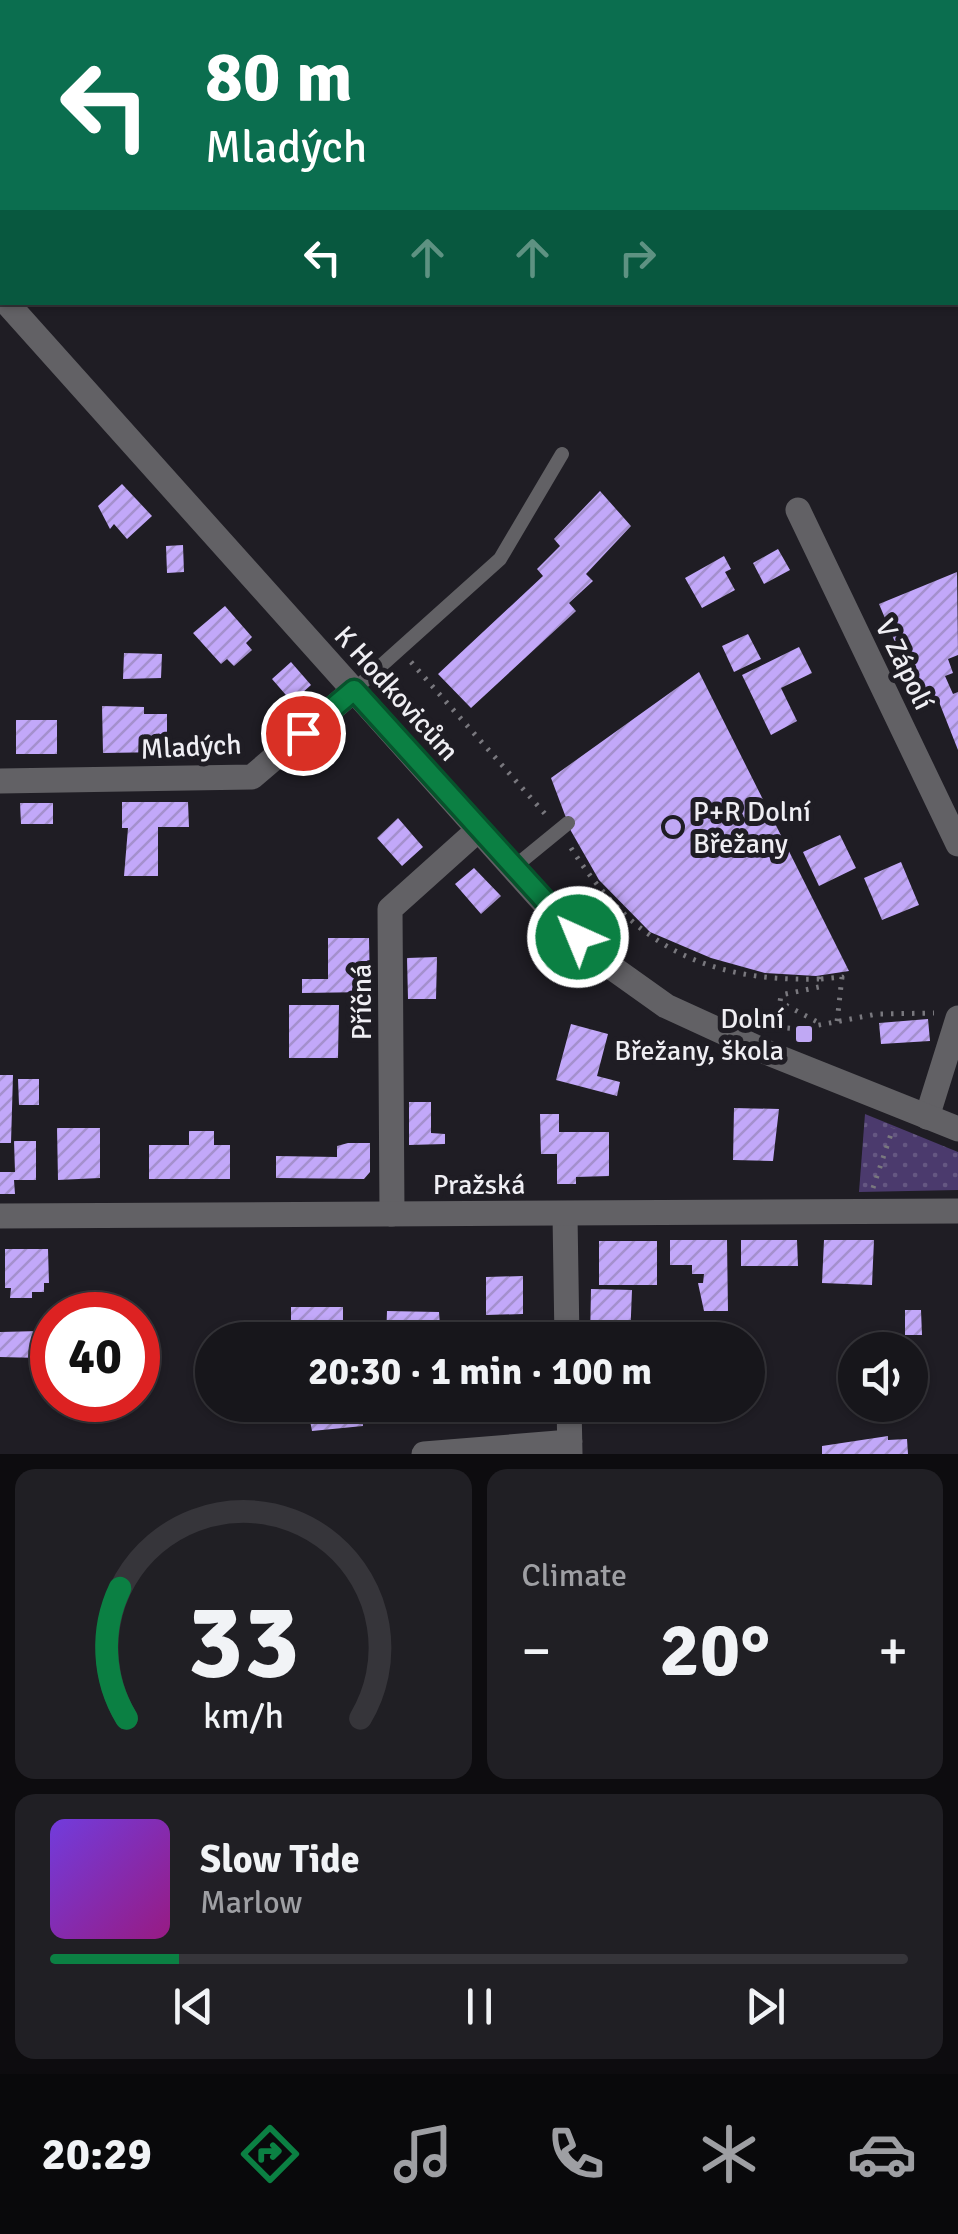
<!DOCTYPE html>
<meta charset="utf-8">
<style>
body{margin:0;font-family:Signika,sans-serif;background:#201f24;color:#f1f3f6;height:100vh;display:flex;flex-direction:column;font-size:38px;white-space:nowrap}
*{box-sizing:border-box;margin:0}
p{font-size:32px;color:#9e9fa3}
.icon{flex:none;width:55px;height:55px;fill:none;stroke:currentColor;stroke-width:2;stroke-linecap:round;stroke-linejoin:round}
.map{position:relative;height:1454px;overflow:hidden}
.sheet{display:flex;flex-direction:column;gap:15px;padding:15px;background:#0d0c0f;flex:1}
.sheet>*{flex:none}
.top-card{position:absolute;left:0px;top:0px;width:960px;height:305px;box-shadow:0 2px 8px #0004,0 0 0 2px #36353a;background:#0b6e4f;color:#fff;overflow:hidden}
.tools{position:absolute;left:838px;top:1332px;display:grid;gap:20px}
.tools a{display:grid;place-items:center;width:90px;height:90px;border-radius:50%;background:#17161b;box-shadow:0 2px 8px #0004,0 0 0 2px #36353a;font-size:50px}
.speed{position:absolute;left:30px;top:1292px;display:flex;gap:20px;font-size:50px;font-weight:700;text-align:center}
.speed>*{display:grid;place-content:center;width:130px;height:130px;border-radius:50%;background:#17161b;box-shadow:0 2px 8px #0004,0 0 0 2px #36353a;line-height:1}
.speed .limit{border:15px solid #d22;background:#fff;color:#111}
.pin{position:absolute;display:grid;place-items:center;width:85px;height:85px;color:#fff;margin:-42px;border:5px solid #fff;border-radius:50%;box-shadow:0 2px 10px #0007}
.me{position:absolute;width:110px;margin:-55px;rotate:316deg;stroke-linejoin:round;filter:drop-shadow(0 0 8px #0008)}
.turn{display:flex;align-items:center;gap:35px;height:210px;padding:0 40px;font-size:45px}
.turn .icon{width:130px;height:130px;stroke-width:2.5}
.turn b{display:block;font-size:70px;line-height:85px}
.lanes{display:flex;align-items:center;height:95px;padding:0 40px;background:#0003;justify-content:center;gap:50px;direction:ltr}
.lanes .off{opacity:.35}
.big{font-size:75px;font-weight:700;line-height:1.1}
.sheet .widget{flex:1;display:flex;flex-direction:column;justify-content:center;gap:15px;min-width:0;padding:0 35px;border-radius:20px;background:#201f24}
.sheet .dial{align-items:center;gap:0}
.dial svg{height:260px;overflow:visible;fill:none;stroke:#36353a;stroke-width:7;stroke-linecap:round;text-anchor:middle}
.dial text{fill:#f1f3f6;stroke:none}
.song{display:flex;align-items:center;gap:30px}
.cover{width:120px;height:120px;border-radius:15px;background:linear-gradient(135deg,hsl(260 70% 55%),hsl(310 70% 35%))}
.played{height:10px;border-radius:5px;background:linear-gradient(90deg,#0b8043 15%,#36353a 15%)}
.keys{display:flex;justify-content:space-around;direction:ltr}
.heat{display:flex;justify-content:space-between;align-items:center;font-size:55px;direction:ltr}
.sheet .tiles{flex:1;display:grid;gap:15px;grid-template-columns:1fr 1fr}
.widget:last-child{grid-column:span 2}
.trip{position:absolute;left:195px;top:1322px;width:570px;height:100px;border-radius:50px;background:#17161b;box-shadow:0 2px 8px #0004,0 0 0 2px #36353a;font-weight:700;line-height:100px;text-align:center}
.dock{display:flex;height:160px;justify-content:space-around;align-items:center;background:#09090b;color:#9e9fa3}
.dock .icon{width:70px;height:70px}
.dock .current{color:#0b8043}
.dock b{font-size:45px;color:#f1f3f6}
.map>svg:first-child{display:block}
</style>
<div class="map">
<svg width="958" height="1454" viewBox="0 0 958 1454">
<defs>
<pattern id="grass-dots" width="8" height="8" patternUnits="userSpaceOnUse" patternTransform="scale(2.5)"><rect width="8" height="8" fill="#4b3a6d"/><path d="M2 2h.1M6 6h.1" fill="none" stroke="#655782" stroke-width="1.8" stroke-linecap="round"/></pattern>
<pattern id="building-hatch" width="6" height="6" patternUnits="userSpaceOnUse" patternTransform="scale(2.5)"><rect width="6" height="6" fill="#c2a8f9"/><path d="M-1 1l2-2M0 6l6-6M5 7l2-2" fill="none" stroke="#a490cd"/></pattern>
</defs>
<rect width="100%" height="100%" fill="#1f1d24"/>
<path fill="url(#grass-dots)" d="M865,1114L958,1152V1190L859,1192Z"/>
<path fill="url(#building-hatch)" d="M122,484L152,516L127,539L114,524L110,529L98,506Z
M600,491L631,526L586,574L593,581L569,603L576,611L471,708L438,674L543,576L537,569L560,546L554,539Z
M183,545L184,572L167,573L166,546Z
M778,549L790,570L764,584L753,563Z
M724,556L731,569L725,572L735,590L702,608L685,578Z
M957,572L958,655L948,659L953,673L945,676L953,694L958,692V750L939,702L923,709L879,604Z
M225,606L252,637L246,643L252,650L234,666L227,659L221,664L193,633Z
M748,634L761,659L734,672L722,646Z
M799,647L812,673L781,688L797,721L771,735L742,675Z
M124,653L162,654L161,678L123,679Z
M291,662L311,685L292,702L272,679Z
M699,672L849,971L816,976L765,973L711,958L650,932L599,880L571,831L551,778Z
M102,706L144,707V714H167V752L103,753Z
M16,720H57V754H16Z
M122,802H188L189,827H158V876H124L128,828H122Z
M20,803H53V824H21Z
M398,818L423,847L402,866L377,838Z
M840,835L856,868L819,886L803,852Z
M901,862L919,905L882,920L864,878Z
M474,868L501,896L481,914L455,884Z
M328,938H369L370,992L302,993V979H328Z
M437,957L436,999H408L407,958Z
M289,1005H339L338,1058H289Z
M928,1019L930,1041L881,1044L879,1023Z
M571,1024L608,1034L597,1076L620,1082L617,1096L556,1080Z
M0,1075H13L11,1143H0Z
M18,1079H39V1105H19Z
M409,1102H431V1133L445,1134V1144L409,1145Z
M734,1108L779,1109L773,1161L733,1160Z
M540,1114H559V1132H609V1176L576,1177V1184H557V1154H541Z
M57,1128H100V1178L58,1180Z
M189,1131H214V1145H230V1179H149V1145H189Z
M14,1141H36V1180H14L15,1194H0V1172H15Z
M348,1143H370V1172L364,1179L276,1178V1156L337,1157V1146Z
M670,1240H727L728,1311H704L698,1283H703L704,1274H692V1265H670Z
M741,1240H797L798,1266H741Z
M824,1240H874L872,1285L822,1283Z
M599,1241H657V1285H599Z
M5,1249H48L49,1283H44V1292H32V1298H10L11,1288H5Z
M523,1276V1314L486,1315V1277Z
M591,1289L632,1290L630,1340H590Z
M291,1307H343V1340H291Z
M905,1310H921L922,1335H905Z
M387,1311L439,1312L441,1340H386Z
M40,1331V1358L0,1357V1332Z
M910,1370H922V1399L910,1400Z
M307,1405H361L363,1426L312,1431Z
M888,1436V1440L907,1439L908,1454H822V1446Z"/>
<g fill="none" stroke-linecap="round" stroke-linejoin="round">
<path stroke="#79787e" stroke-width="5" stroke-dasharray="2.5 8" stroke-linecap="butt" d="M411,662L546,815
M571,848C633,945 705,982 819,979V987L781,995L780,1002L823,1025
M821,979L842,977L837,1022
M777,1027L798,1029L877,1014L934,1013
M873,1188L893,1128"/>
<path stroke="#626165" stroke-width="14" d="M354,690L500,559L562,454
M513,868L568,823"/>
<path stroke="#626165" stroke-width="25" d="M798,510L958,844
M0,781L252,777L354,690
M927,1117L958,1018
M392,1214L390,909L478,830
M565,1215L567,1340
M569,1405L570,1454
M424,1454L570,1442"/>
<path stroke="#626165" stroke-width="25" d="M6,302L556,916L600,959L666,1006L773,1055L958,1129
M0,1216L958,1211"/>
</g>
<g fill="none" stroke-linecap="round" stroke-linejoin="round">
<defs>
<path id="route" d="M303,733L354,690L578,937"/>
</defs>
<use href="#route" stroke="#07532c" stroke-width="25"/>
<use href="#route" stroke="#0b8043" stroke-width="18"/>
</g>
<g fill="#c0a8f4" stroke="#1f1d24" stroke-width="4">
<circle cx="673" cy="827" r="10"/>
<rect x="794" y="1024" width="20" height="20" rx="5"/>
</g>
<g text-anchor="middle" stroke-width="10" stroke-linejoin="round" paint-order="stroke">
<g font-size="28" fill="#efeef3" stroke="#1f1d24">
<text transform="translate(905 664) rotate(64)" y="10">V Zápolí</text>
<text transform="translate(397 693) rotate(48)" y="10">K Hodkovicům</text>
<text transform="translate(191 746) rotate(-3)" y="10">Mladých</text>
<text transform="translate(361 1002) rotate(-90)" y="10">Příčná</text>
<text x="479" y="1194">Pražská</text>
</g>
<g font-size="28" fill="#efeef3" stroke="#1f1d24" text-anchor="start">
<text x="693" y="821">P+R Dolní<tspan x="693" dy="32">Břežany</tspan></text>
<text x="784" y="1028" text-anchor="end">Dolní<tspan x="784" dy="32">Břežany, škola</tspan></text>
</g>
</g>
</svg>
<div class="tools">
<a><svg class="icon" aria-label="sound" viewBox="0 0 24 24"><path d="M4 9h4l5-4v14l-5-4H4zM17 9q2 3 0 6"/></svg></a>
</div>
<div class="speed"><div class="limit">40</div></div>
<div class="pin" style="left:303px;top:733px;background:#d93025"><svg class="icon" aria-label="arrive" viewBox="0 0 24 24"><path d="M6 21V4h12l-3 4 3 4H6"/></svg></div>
<svg class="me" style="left:578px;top:937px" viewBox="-20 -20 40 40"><circle r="17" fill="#0b8043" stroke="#fff" stroke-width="3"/><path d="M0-11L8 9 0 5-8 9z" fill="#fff"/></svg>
<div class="trip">20:30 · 1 min · 100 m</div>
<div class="top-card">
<div class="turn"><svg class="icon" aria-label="left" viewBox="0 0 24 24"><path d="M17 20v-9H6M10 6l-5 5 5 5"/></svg><div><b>80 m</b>Mladých</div></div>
<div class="lanes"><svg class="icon" aria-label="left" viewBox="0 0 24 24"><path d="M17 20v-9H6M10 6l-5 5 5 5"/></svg><svg class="icon off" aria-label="ahead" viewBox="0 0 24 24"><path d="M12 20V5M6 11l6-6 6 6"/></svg><svg class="icon off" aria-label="ahead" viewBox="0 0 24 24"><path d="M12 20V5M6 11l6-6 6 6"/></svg><svg class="icon off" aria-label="right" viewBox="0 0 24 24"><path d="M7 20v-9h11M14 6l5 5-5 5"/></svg></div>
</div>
</div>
<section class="sheet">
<div class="tiles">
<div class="widget dial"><svg viewBox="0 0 100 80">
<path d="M14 69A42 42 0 1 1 86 69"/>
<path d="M14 69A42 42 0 0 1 12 29" stroke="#0b8043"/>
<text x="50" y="56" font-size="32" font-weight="700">33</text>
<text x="50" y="72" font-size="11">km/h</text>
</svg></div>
<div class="widget"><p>Climate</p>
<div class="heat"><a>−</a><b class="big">20°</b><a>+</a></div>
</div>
<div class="widget">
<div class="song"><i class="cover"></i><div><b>Slow Tide</b><p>Marlow</p></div></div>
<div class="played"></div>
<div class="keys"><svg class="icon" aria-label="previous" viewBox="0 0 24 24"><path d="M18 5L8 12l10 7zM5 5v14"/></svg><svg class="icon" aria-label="pause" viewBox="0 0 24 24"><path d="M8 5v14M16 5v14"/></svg><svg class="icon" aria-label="next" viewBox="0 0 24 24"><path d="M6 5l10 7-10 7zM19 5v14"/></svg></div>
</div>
</div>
</section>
<nav class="dock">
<b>20:29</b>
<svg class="icon current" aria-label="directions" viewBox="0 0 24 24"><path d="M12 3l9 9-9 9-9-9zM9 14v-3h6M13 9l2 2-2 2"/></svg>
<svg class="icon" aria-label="music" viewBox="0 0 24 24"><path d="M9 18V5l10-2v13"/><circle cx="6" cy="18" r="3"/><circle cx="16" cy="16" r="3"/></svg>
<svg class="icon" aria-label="phone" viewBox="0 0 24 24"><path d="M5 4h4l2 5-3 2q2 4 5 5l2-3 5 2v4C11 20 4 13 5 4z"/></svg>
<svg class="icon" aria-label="climate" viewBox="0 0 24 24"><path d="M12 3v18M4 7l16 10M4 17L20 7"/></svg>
<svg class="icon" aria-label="car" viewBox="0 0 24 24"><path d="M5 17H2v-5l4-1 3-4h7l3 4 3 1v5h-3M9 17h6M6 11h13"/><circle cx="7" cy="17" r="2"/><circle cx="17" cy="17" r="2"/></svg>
</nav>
